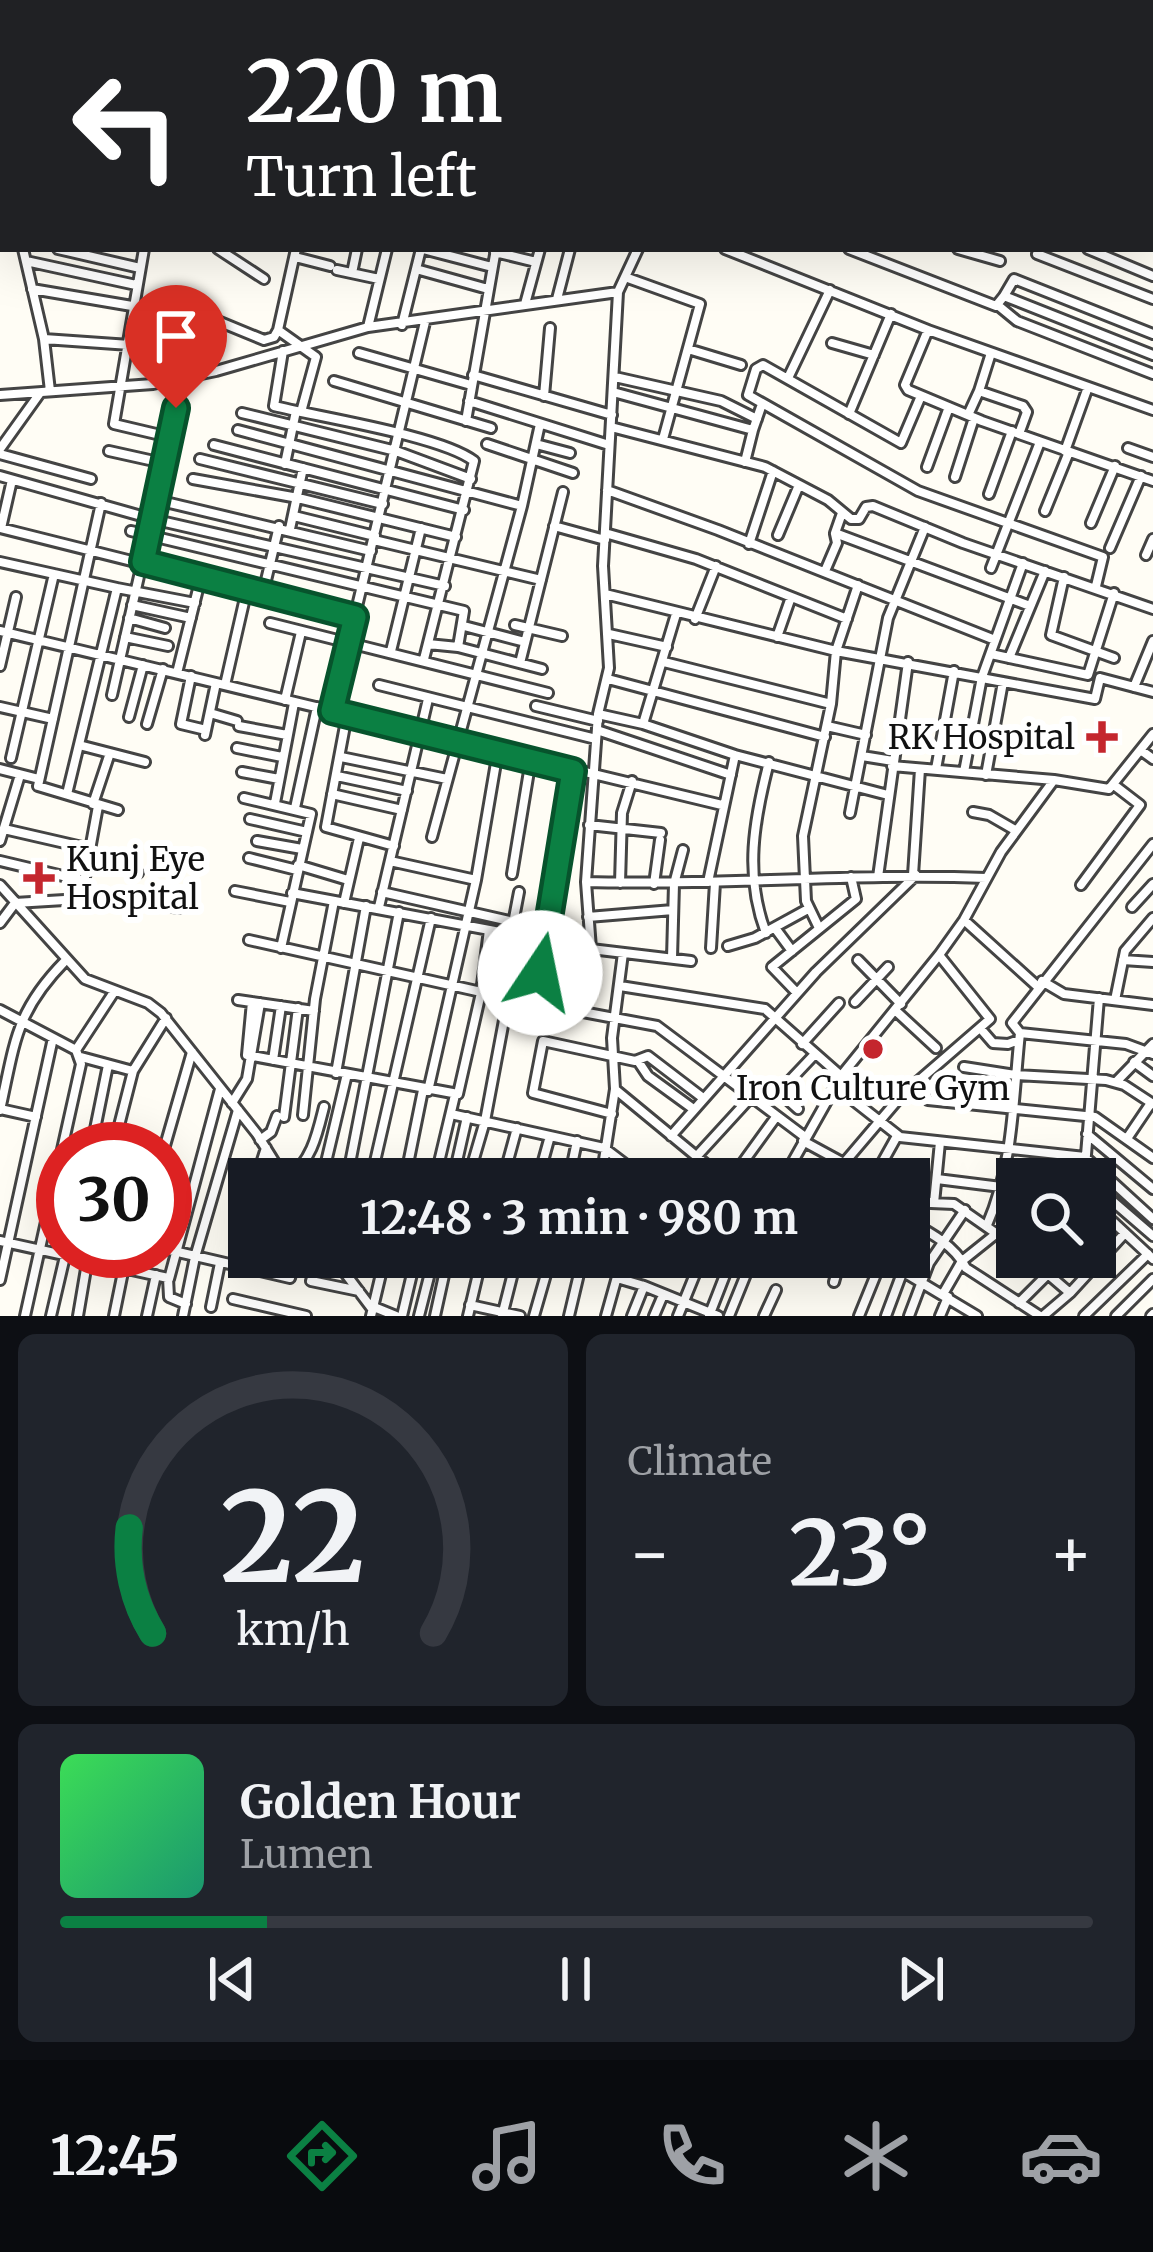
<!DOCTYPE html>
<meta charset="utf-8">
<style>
body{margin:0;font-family:Merriweather,serif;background:#20242c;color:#f1f3f6;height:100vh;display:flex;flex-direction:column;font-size:45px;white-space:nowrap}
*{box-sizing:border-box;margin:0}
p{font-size:39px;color:#9ea1a6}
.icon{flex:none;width:66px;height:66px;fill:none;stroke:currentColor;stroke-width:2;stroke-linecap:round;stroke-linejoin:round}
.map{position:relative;height:1316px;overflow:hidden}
.panel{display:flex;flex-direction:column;gap:18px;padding:18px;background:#0d0f14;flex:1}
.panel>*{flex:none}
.top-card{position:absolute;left:0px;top:0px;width:1155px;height:252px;box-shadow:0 12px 48px #0002;background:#202124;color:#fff;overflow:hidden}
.buttons{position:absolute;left:996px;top:1158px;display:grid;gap:24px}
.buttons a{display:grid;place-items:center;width:120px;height:120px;border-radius:0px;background:#171b24;box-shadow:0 12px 48px #0002;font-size:60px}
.speed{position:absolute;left:36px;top:1122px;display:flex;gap:24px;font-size:60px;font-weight:700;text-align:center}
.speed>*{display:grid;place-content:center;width:156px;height:156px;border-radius:50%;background:#171b24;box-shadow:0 12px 48px #0002;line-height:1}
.speed .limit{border:18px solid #d22;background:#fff;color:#111}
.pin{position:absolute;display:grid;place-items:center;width:102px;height:102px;color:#fff;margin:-123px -51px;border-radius:50% 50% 50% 0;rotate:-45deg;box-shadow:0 0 12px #0007}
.pin .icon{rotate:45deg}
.me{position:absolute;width:132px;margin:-66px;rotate:11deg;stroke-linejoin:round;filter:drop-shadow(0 0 9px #0008)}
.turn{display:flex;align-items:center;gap:42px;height:252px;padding:0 48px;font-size:54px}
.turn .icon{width:156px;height:156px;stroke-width:2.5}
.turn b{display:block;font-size:84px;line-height:102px}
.big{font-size:90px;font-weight:700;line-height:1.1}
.panel .tile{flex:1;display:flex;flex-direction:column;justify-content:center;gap:18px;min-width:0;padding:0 42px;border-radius:18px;background:#20242c}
.panel .dial{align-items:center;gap:0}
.dial svg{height:312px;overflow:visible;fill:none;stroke:#363941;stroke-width:7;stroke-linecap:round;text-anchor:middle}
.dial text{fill:#f1f3f6;stroke:none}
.song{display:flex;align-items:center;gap:36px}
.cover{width:144px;height:144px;border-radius:18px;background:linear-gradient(135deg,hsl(130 70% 55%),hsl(160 70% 35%))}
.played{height:12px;border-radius:6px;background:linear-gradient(90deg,#0b8043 20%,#363941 20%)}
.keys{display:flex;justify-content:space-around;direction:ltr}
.heat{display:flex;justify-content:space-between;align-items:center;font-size:66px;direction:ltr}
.panel .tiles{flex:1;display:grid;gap:18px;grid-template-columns:1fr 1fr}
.tile:last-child{grid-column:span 2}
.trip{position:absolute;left:228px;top:1158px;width:702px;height:120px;border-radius:0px;background:#171b24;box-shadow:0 12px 48px #0002;font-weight:700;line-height:120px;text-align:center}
.tab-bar{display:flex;height:192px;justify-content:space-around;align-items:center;background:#090b0e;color:#9ea1a6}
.tab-bar .icon{width:84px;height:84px}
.tab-bar .selected{color:#0b8043}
.tab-bar b{font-size:54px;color:#f1f3f6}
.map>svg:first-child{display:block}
</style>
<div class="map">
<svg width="1153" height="1316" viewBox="0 0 1153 1316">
<rect width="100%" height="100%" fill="#fffdf5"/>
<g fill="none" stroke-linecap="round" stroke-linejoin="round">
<defs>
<path id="minor" d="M24,0V3
M331,0L344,3
M404,0L417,3
M528,0L542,3
M239,3L240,0
M571,3L572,0
M777,3L779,0
M0,81L3,82
M0,110L3,112
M1152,128H1153
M0,140L3,142
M1152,168H1153
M0,218L3,219
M1152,226L1153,227
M1152,244H1153
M23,249L44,339L50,391
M58,249L140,268
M144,249L114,424L169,437
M218,249L264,279
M296,249L278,330L316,357L301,412
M423,249L492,267
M725,249L928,330L1153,410
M849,249L996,306L1004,296L1153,355
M958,249L1000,261
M1088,249L1153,276
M495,252L536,262
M1037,254L1153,299
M295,257L330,266
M26,261L136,285
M416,269L488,289
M337,270L379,279
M352,273L357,249
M625,277L700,304L663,439
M32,289L132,306L156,304L191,310L264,340L274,337L278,330
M1004,296L1014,279L1153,334
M557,299L570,249
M525,304L540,249
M1000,307L1017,321L1153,374
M402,325L421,249
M368,327L387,249
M928,330L905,385L908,390L982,421L1153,481
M44,339L187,349
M832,343L874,355
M688,349L741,365
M283,351L274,406C319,417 442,436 474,461L424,659
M359,353L471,385
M473,375L612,415
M615,377L721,401L757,419
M788,378L830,290
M334,381L491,428
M979,391L991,353
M613,392L753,430L762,404
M0,395L153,384L216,371L368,327L618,292
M544,396L550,328
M921,396L901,443L763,365L756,369L748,395L918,491L1103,557L1096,586
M469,401L609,445
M242,413L396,451L471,479
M849,414L891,314
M968,415L979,391L1023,406L1027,412L1019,434
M466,421L496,249
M611,427L765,467L828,500L851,519H859L866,507L873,506L963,543L1153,609
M238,430L522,506
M487,444L573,473
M536,444L570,453
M214,445L464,510
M1128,448L1153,457
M0,449L40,393
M109,451L163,463
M1065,451L1088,387
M0,454L91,479
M200,459L383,504
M745,462L753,430
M285,464L296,411
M927,467L949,407
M0,476L152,519L445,586
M955,477L974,418
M193,479L298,498L456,537
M607,490L718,530L995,640
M989,494L1012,431
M157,500L371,551
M101,503L38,786L118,810
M1045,511L1069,452
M842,513L835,533L1030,606
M153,516L198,312
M294,516L375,536
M1091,523L1115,466
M554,526L605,540
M0,528L355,617
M1,528L12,480
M290,529L303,468
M131,531L464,611L458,647
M605,533L696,559L847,619
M778,535L799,485
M374,540L541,580
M749,544L773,471
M1110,548L1141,476
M1146,555L1153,539
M0,562L117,588
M991,568L1040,442
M825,571L837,543L835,534
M1064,577L1051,635L1114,658
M263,593L279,526
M605,594L836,651L1095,699L1100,678L1153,692
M132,605L191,618
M129,618L165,628
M695,619L716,566
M270,623L548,693
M515,625L562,636
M464,626L525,642
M0,631L722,805
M609,634L667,647
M125,637L168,646
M777,637L791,597
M428,644L458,647L542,669
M391,651L421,528
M991,654L1088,675L1114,593
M1009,658L1045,571
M664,662L831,704
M520,663L563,492
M0,666L16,597
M177,673L201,577
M191,676L181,724L206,730
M608,679L825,737
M225,685L247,589
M379,685L596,739
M1134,687L1153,641
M112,695L152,519
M285,700L301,632
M536,706L598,721
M0,707L53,719
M332,711L425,322
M210,713L237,721
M598,714L643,724L735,755L708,882
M347,715L326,827L394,846
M129,717L143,665
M147,724L163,669
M643,724L676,614
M239,726L287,735
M827,726L866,735
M597,730L731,775
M205,735L216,683
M79,745L145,762
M237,748L282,757
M1142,751L1153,759
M735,755L888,795
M862,756L893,761
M341,757L447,779
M11,758L54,574
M892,766L1054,780
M0,769L39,779
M936,769L954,671
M242,772L279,779
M964,772L982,677L1023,563
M986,775L1003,682
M337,776L407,791
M67,794L117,588L195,603
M332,794L402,810
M244,798L311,814L281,948
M275,803L294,703
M93,804L110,753
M295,808L317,707
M973,812L989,815L1015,830
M850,813L888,618L925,527
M250,819L307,832
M589,825L661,833
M4,829L91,849
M432,837L522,506L540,424
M0,841L20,775
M257,841L302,849
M249,858L297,870
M0,861L84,881
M89,861L138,873
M390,861L476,880
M298,865L348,880
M512,874L531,759
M913,875L920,769
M878,877L908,662
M586,882C719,886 852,873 986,878
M620,883L622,813L632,781
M654,884L660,840
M0,885L85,979L148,1003L161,1013L257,1134L285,1179
M1081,885L1140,805L1114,785
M83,891L179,908
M235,891L290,902
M382,892L514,922
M292,893L591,949L691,961
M344,903L359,838
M379,907L428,699
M1132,907L1153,884
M588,917L673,910
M964,920L1037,986
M0,923L15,903L81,899L98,806
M775,928L792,951
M819,928L806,901L803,836L831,704L836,651L858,585
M766,933C744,875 754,820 769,762
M511,934L519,892
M249,940L508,998L657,1026L805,1137
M728,946L755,938L808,909
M711,948L715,883
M591,949L586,882L598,714L609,668L603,566L618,292L638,249
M672,958L674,884L683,850
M858,960L901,1004
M1123,960L1153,962
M1042,981L1064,994L1153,1005
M620,986L765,1009L841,1076
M797,993L772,967L856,899L851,877
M238,1000L314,1011
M1115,1000L1125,951L1153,918
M252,1002L247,1055L458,1094L481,993L489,930
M855,1002L888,967
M533,1004L558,875L573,771
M0,1010L76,1050
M896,1011L936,1048
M980,1028L993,1043L1008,1044L1019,1040
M1020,1033L1126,1044L1153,1054
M802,1044L839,1003
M81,1057L133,1071
M273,1060L281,1006
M638,1061L648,1076L692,1108
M1134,1062L1153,1076
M964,1067L1015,1075L1106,1080L1124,1085L1153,1104
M336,1073L366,906
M1116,1082L1153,1044
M835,1086L900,1137L1085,1157L1153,1219
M616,1090L724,1179
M428,1091L476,880L498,751
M928,1100L1095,1117L1153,1158
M232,1103L247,1079L260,1003
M0,1109L36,1117
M798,1109L779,1092L814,1055
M0,1110C15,1043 15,1012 65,961
M451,1114L604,1148L645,1179
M612,1114L533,1093L543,1041L635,1061L648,1056L703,1098
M303,1115L315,999L334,901
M284,1117L298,1008
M1087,1134L1153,1189
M671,1136L816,972L916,875
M1128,1137L1151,1103
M260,1140L271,1132L277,1116
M803,1141L873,1179L897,1136
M91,1149L108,1065
M113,1149L133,1071L166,1018
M164,1149L192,1052
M696,1157L750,1098
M844,1163L901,1096L990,1019L939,955
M788,1166L820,1179
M256,1179L266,1148
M288,1179C312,1160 317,1135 324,1107
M322,1179L347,1074
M347,1179L399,912
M371,1179L431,918
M405,1179L423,1090
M435,1179L455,1095
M453,1179L467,1117
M468,1179L485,1121L508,999
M503,1179L517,1128
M538,1179L550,1136
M569,1179L577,1141
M601,1179L615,1089L612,1038L623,953
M731,1179L776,1117
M783,1179L841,1076L939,955L964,920L1001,852L1054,780L1109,789L1153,734
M937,1179L1017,1189
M1084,1179L1099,998
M1095,1186L1153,1236
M909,1193L931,1203L954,1204L1017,1248
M934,1203L940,1142
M1095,1205L1153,1259
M909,1221C931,1233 955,1246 966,1268L1040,1316
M987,1225C1014,1163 1013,1098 1020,1033L1012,1023L1153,844
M0,1241L168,1278L169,1297L186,1304
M1010,1242L1017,1227
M165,1249L290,1278L296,1257
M909,1256L922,1228
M318,1257L311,1281L359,1291
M333,1257L373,1310
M1028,1257L1070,1293
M234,1266L249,1208
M816,1269L819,1257
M902,1271L977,1316
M266,1272L271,1257
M347,1275L352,1257
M617,1278L644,1286L632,1316
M169,1279L220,1089
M0,1280L53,1038
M834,1282L841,1257
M644,1286L718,1316
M943,1294L962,1261L997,1233
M233,1299L306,1316
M1019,1303L1065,1257
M470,1305L520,1316
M211,1307L220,1263
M374,1307L396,1316
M25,1316L81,1064L76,1050L114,992
M51,1316L66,1252
M78,1316L89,1251
M114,1316L124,1267
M147,1316L156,1275
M183,1316L195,1257L238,1110
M371,1316L385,1257
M402,1316L416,1257
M419,1316L434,1257
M435,1316L448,1257
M468,1316L482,1257
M502,1316L517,1257
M534,1316L551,1257
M569,1316L583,1257
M606,1316L622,1259
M654,1316L663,1295
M678,1316L702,1257
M709,1316L732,1257
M729,1316L753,1257
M764,1316L776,1290
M859,1316L883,1257
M886,1316L908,1257
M909,1316L929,1263L965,1210
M940,1316L948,1297
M1043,1316L1070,1293L1125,1233
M1084,1316L1148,1254
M1116,1316L1153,1279
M1151,1316L1153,1314"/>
</defs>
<use href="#minor" stroke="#444" stroke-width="14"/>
<use href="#minor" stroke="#fff" stroke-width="8"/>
</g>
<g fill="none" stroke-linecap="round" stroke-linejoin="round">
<defs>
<path id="route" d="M176,408L143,562L355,617L332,711L573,771L540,973"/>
</defs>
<use href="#route" stroke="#07532c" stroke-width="30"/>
<use href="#route" stroke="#0b8043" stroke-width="21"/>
</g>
<g fill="#c4262e" stroke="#fff" stroke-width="4.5">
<path d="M1096 719h12v12h12v12h-12v12h-12v-12h-12v-12h12z"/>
<path d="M33 860h12v12h12v12h-12v12h-12v-12h-12v-12h12z"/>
<circle cx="873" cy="1049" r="12"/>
</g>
<g text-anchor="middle" stroke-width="12" stroke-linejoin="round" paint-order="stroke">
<g font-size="33" fill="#111" stroke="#fff" text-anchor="end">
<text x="1075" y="749">RK Hospital</text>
<text x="66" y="871" text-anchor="start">Kunj Eye<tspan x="66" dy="38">Hospital</tspan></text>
<text x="873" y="1100" text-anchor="middle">Iron Culture Gym</text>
</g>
</g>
</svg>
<div class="buttons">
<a><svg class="icon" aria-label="search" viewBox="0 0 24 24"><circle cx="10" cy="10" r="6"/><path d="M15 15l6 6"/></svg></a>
</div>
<div class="speed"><div class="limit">30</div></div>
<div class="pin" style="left:176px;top:408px;background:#d93025"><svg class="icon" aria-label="arrive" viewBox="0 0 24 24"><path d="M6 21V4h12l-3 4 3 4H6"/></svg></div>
<svg class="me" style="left:540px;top:973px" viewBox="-20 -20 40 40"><circle r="19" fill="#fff"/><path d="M0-13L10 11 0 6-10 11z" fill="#0b8043"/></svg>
<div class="trip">12:48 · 3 min · 980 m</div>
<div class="top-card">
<div class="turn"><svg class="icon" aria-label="left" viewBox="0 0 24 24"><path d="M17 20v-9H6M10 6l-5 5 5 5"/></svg><div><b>220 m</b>Turn left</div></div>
</div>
</div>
<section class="panel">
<div class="tiles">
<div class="tile dial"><svg viewBox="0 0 100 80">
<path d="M14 69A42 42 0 1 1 86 69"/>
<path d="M14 69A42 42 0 0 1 8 42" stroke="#0b8043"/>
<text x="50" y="56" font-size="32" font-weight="700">22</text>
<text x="50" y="72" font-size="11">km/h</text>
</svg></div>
<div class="tile"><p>Climate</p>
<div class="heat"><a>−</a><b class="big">23°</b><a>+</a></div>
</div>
<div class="tile">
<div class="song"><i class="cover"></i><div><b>Golden Hour</b><p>Lumen</p></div></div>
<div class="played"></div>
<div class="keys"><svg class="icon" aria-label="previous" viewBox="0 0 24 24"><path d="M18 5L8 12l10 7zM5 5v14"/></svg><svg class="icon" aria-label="pause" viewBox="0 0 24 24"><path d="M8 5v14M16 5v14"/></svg><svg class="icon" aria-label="next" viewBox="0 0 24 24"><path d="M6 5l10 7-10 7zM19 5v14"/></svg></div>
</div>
</div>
</section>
<nav class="tab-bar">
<b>12:45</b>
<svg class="icon selected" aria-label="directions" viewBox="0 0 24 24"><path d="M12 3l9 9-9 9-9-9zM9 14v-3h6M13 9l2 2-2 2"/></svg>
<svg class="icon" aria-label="music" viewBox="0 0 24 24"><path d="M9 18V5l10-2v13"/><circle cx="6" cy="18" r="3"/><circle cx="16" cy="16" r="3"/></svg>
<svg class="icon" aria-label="phone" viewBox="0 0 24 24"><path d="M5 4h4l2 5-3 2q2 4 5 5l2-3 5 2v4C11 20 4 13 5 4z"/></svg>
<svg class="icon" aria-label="climate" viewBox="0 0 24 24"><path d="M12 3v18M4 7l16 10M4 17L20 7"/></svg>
<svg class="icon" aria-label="car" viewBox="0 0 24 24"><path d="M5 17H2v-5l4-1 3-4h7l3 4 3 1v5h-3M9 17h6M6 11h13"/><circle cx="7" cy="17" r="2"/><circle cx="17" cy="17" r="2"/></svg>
</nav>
